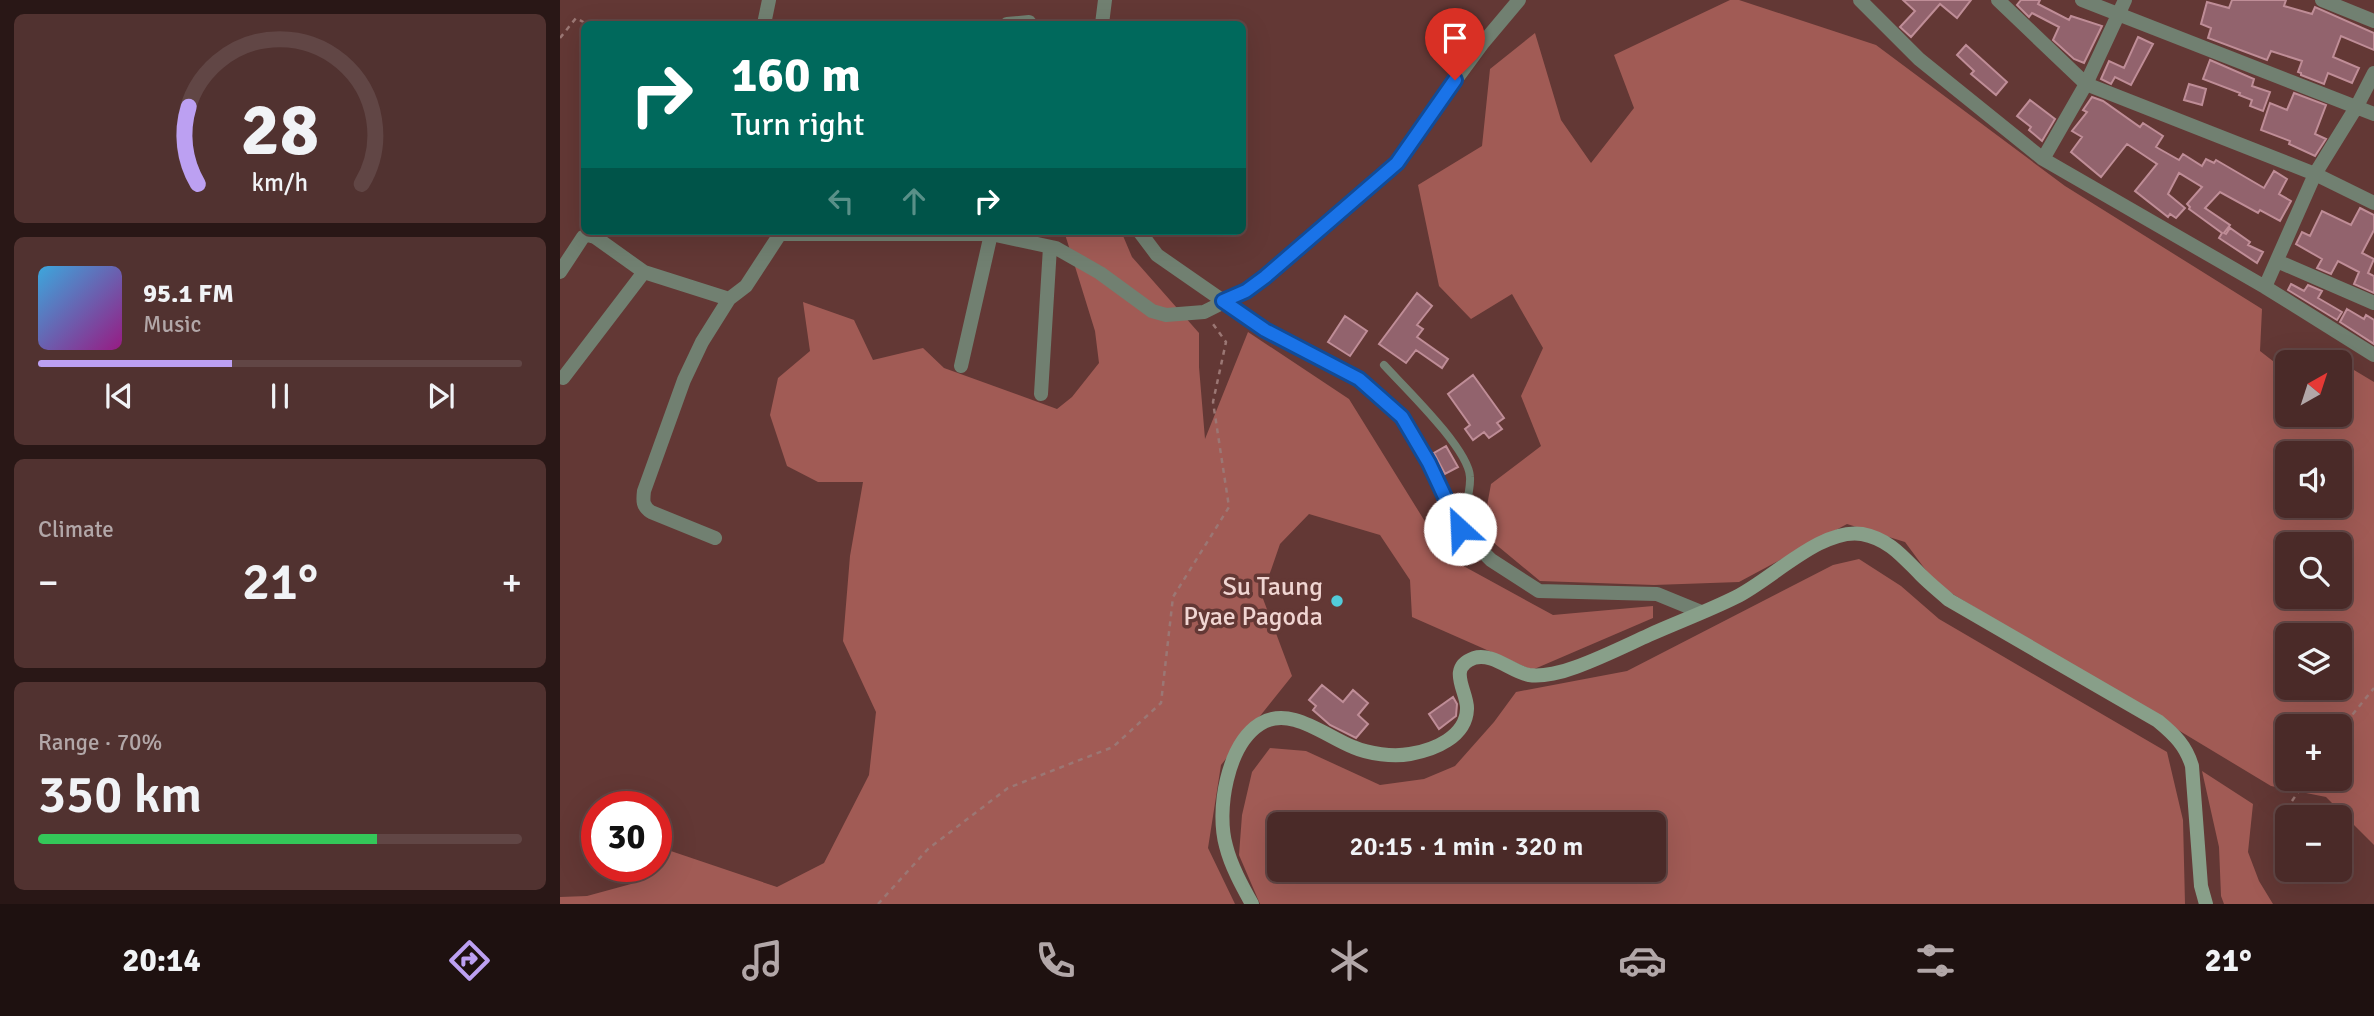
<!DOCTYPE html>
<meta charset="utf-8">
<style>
body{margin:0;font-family:Signika,sans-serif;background:#513230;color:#f1f3f6;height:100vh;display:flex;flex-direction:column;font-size:26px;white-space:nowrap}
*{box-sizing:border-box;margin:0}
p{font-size:23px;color:#b2a7a8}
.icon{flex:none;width:38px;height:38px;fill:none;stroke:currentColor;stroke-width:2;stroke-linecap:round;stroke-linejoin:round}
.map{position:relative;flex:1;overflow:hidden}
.drawer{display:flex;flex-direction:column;gap:14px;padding:14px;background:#291716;width:560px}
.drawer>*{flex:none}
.guide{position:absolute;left:21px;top:21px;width:665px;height:214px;border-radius:10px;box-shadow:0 7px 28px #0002,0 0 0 2px #614645;background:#00695c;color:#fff;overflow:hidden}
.needle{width:46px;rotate:39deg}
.tools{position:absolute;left:1715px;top:350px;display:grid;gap:14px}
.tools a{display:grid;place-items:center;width:77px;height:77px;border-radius:10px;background:#4a2a28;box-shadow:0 7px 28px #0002,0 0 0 2px #614645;font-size:35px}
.speed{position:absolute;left:21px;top:791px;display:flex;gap:14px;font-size:35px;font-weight:700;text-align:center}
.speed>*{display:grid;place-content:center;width:91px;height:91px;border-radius:50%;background:#4a2a28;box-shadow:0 7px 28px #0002,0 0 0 2px #614645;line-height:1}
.speed .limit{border:10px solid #d22;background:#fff;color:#111}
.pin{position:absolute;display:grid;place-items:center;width:60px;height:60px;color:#fff;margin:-72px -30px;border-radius:50% 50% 50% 0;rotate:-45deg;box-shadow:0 0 7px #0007}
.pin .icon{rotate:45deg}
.me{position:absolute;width:77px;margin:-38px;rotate:335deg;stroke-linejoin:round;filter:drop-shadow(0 0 5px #0008)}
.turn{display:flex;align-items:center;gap:24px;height:147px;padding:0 35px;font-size:32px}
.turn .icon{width:91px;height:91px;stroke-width:2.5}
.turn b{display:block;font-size:49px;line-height:60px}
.lanes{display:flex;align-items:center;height:66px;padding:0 35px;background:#0003;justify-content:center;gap:35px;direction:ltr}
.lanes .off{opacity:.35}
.big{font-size:52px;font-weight:600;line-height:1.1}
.drawer .widget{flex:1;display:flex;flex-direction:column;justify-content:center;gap:10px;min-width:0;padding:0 24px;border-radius:10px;background:#513230}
.drawer .dial{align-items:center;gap:0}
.dial svg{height:182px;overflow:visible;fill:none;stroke:#614645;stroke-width:7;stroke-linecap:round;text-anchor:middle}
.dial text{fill:#f1f3f6;stroke:none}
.song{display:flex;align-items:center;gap:21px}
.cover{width:84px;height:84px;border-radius:10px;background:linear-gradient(135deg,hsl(200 70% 55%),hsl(310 70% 35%))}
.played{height:7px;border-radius:4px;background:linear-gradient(90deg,#bca0f2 40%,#614645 40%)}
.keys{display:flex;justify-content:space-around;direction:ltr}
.heat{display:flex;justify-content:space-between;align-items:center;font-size:38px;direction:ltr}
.charge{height:10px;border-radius:5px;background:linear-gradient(90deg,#34c759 70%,#614645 0)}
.trip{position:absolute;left:707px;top:812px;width:399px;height:70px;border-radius:10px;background:#4a2a28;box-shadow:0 7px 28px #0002,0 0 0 2px #614645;font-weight:600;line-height:70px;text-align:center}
.dock{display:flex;height:112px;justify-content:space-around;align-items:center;background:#1e1110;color:#b2a7a8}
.dock .icon{width:49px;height:49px}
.dock .active{color:#bca0f2}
.dock b{font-size:32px;color:#f1f3f6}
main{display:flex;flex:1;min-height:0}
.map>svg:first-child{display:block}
</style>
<main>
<section class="drawer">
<div class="widget dial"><svg viewBox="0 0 100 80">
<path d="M14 69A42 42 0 1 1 86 69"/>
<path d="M14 69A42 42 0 0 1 10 35" stroke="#bca0f2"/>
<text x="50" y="56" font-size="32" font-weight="700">28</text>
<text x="50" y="72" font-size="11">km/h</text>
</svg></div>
<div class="widget">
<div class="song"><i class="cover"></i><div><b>95.1 FM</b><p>Music</p></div></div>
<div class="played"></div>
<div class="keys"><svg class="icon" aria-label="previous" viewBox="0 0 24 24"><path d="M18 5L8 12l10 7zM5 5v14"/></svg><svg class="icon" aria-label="pause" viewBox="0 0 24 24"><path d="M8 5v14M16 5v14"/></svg><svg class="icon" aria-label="next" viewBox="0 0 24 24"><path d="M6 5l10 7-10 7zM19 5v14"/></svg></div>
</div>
<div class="widget"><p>Climate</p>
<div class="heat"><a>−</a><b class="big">21°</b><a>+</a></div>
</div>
<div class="widget"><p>Range · 70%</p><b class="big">350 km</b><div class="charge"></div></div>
</section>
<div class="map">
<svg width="1814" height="904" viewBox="0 0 1814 904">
<rect width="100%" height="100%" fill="#633835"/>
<path fill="#a15b55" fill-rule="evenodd" d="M1170,0H1179L1316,45L1505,186L1702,309L1700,351L1727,372V415H1780V362H1769L1774,358L1814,382V845L1766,797L1711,786L1376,584L1345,542L1287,524L1179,582L1094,585L980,581L922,533L931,484L981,446L961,396L983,348L952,294L911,319L879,286L858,185L922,146L930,69L975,33L1001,120L1031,163L1074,108L1054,55ZM1727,453H1780V506H1727ZM1727,544H1780V597H1727ZM1727,635H1780V688H1727ZM1727,726H1780V779H1727Z
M504,231H561L572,257L639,333V367L645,439L688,332L789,399L887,557L993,615L1093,606V618L972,670L852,617L850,580L820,535L749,514L720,544L702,596L732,676L661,765L648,848L675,904H0V897L27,896L71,884L64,866H96V846L217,887L264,863L309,775L316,712L283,641L290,556L303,482H258L227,466L210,415L218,378L250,351L243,302L294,320L313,360L363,348L384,368L497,409L512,397L539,363L535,331Z
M1299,559L1341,586L1379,619L1607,752L1623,820L1625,904H700L679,855L682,815L692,772L710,748L746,751L820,785L864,779L895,766L934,722L956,692L1067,671L1273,565ZM719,824H1094V870H719Z
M1642,771L1693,804L1688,852L1699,881L1713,904H1664L1661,896L1659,847Z"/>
<path fill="#92636d" stroke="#bf8d97" stroke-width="2" d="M1343,0H1411L1397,18L1380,4L1351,37L1340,27L1355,11Z
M1461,0H1480L1478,4L1509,20L1511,16L1542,26L1524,63L1514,59L1493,40L1499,27L1472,13L1469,17L1457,5Z
M1672,0H1726L1724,6L1752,14L1755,7L1814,33V50L1781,36L1773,57L1799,68L1792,83L1768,73L1764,84L1741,75V73L1738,72L1742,61L1711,51L1707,60L1648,38L1651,28L1641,24L1647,2L1669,8Z
M1578,37L1593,44L1571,85L1555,77L1551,84L1541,79L1549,61L1564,68Z
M1406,45L1447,82L1436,95L1411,74L1414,71L1397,55Z
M1650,60L1694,79L1692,86L1710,92L1703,111L1690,106L1692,100L1679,95L1680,93L1643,79Z
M1629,84L1646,89L1642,105L1624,100Z
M1734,93L1766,105L1755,134L1766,139L1755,156L1729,144L1730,141L1701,130L1710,103L1727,110Z
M1532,97L1543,101L1580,127L1583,123L1603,136L1596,147L1619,160L1623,154L1642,166L1646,159L1654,163L1656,160L1704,188L1714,171L1727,179L1719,194L1731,201L1720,221L1700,210L1698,213L1660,192L1645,208L1670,225L1664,233L1666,234L1670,228L1690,242L1688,245L1703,252L1697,263L1659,238L1662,233L1629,209L1630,207L1627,204L1642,187L1619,173L1608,194L1625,208L1616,218L1610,214L1608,217L1575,191L1597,164L1567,144L1541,177L1511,152L1522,137L1512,131L1527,112L1523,110Z
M1470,100L1495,119L1482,141L1469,130L1471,127L1457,116Z
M1800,208L1814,215V230L1802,253L1814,259L1808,273L1814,276V293L1794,284L1799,272L1778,261L1771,274L1757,268L1762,259L1736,244L1742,232L1750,236L1762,211L1791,225Z
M1731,284L1744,291L1748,285L1762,291L1758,298L1782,312L1777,320L1728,290Z
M857,293L872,306L857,325L863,329L857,337L888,359L882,368L856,350L846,363L819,344Z
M1787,309L1804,319L1806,315L1814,320V344L1780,322Z
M785,316L807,331L790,356L768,342Z
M913,375L944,418L937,423L942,429L929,438L924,432L913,440L905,429L910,425L888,394Z
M886,446L898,467L885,474L874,453Z
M762,685L783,702L793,690L808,703L798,715L808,724L796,738L770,725L753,710L756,706L749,700Z
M893,697L897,704L896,716L879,729L869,714Z"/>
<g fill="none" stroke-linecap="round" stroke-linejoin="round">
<path stroke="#9b7774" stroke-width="2.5" stroke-dasharray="5 5" stroke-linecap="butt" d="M0,38L16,18L27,24
M1780,730L1814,688
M1732,801L1747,779
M318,904L368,849L448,788L553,747L601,703L613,597L669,507L653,402L666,342L653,324"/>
<path stroke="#718071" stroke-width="8" d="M824,365C844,387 909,449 910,477C911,493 904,511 901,526"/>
<path stroke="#718071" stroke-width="14" d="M1300,0L1359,59L1483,159L1705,287L1814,355
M1438,0L1526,84L1755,174L1814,203
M1522,0L1814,114
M1762,0L1814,21
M204,24L209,0
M447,24L469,22
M542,24L545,0
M1483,159L1526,84L1565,0
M216,231L220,234H431L496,248L540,273L592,311L606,315L644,312L686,291L705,277L837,163L855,135L922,44L959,0
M579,231L597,255L705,330L799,379L842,417L869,463L900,529L931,560L979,591L1097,594L1141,612
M1717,261L1814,303
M0,272L23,237L28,235L35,237L84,272L169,299
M1705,287L1755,174L1797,106L1814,73
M401,366L431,234
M3,378L84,272
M481,394L490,247
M155,538L91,512C82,506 83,500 84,491L124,380L142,342L169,299L186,286L220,234"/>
<path stroke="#889f89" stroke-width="14" d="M692,904C682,886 671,866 666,846C656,811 667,745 700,724C730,705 765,736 793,747C809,754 833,757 850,754C874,750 906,737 907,709C908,692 886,668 914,658C932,652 952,672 969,675C983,677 1003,672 1016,667C1041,658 1065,646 1089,635C1118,622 1148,611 1176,597C1211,580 1262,527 1302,534C1329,539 1343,557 1361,575C1370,584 1380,592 1389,600L1598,721C1615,735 1626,746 1632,766L1641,886L1646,904"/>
</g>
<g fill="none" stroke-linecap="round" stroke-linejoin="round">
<defs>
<path id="route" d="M895,80L837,163L705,277L686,291L663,301L705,330L799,379L842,417L869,463L900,529"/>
</defs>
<use href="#route" stroke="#114b97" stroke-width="18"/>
<use href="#route" stroke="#1a73e8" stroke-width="12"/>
</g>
<circle fill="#52cbd9" stroke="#633835" stroke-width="2.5" cx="777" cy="601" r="7"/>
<g text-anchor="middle" stroke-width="7" stroke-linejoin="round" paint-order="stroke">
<g font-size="26" fill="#f0d5d2" stroke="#633835" text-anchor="end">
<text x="763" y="595">Su Taung<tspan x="763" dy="30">Pyae Pagoda</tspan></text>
</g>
</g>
</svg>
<div class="tools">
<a><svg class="needle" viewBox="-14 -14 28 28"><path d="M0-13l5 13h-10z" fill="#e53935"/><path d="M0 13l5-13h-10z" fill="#b2a7a8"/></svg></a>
<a><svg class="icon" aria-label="sound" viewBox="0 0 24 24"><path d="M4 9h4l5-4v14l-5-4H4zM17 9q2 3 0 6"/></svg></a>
<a><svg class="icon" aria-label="search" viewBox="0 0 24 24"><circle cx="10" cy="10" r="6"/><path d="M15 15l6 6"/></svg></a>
<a><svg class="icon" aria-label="layers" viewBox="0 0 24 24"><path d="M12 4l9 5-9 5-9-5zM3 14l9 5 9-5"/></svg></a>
<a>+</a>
<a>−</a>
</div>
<div class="speed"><div class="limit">30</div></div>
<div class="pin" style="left:895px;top:80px;background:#d93025"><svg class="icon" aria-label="arrive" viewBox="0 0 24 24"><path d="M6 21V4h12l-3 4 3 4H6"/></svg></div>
<svg class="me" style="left:900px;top:529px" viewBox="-20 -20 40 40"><circle r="19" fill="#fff"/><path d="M0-13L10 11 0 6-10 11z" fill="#1a73e8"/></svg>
<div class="trip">20:15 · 1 min · 320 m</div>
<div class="guide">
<div class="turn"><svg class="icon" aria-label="right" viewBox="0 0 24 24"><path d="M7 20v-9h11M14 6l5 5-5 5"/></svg><div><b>160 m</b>Turn right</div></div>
<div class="lanes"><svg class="icon off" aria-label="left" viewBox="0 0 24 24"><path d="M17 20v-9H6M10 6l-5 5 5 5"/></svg><svg class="icon off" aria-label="ahead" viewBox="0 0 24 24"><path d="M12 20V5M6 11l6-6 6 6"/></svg><svg class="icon" aria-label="right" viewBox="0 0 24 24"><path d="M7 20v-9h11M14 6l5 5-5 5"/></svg></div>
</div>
</div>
</main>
<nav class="dock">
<b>20:14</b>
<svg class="icon active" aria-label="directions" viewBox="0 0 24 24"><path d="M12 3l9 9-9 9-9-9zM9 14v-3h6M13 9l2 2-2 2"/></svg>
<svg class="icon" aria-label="music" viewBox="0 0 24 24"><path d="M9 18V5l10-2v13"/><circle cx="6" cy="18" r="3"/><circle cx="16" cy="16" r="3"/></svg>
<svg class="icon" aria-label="phone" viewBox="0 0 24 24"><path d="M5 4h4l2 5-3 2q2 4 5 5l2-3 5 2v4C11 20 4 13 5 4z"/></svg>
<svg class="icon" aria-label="climate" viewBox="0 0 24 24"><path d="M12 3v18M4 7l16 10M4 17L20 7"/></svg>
<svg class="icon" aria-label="car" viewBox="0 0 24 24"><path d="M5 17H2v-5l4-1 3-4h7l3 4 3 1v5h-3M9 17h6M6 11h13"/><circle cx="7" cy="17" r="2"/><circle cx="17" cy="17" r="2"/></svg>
<svg class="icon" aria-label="filters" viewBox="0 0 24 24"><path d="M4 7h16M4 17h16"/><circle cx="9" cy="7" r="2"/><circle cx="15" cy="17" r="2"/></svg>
<b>21°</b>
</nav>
